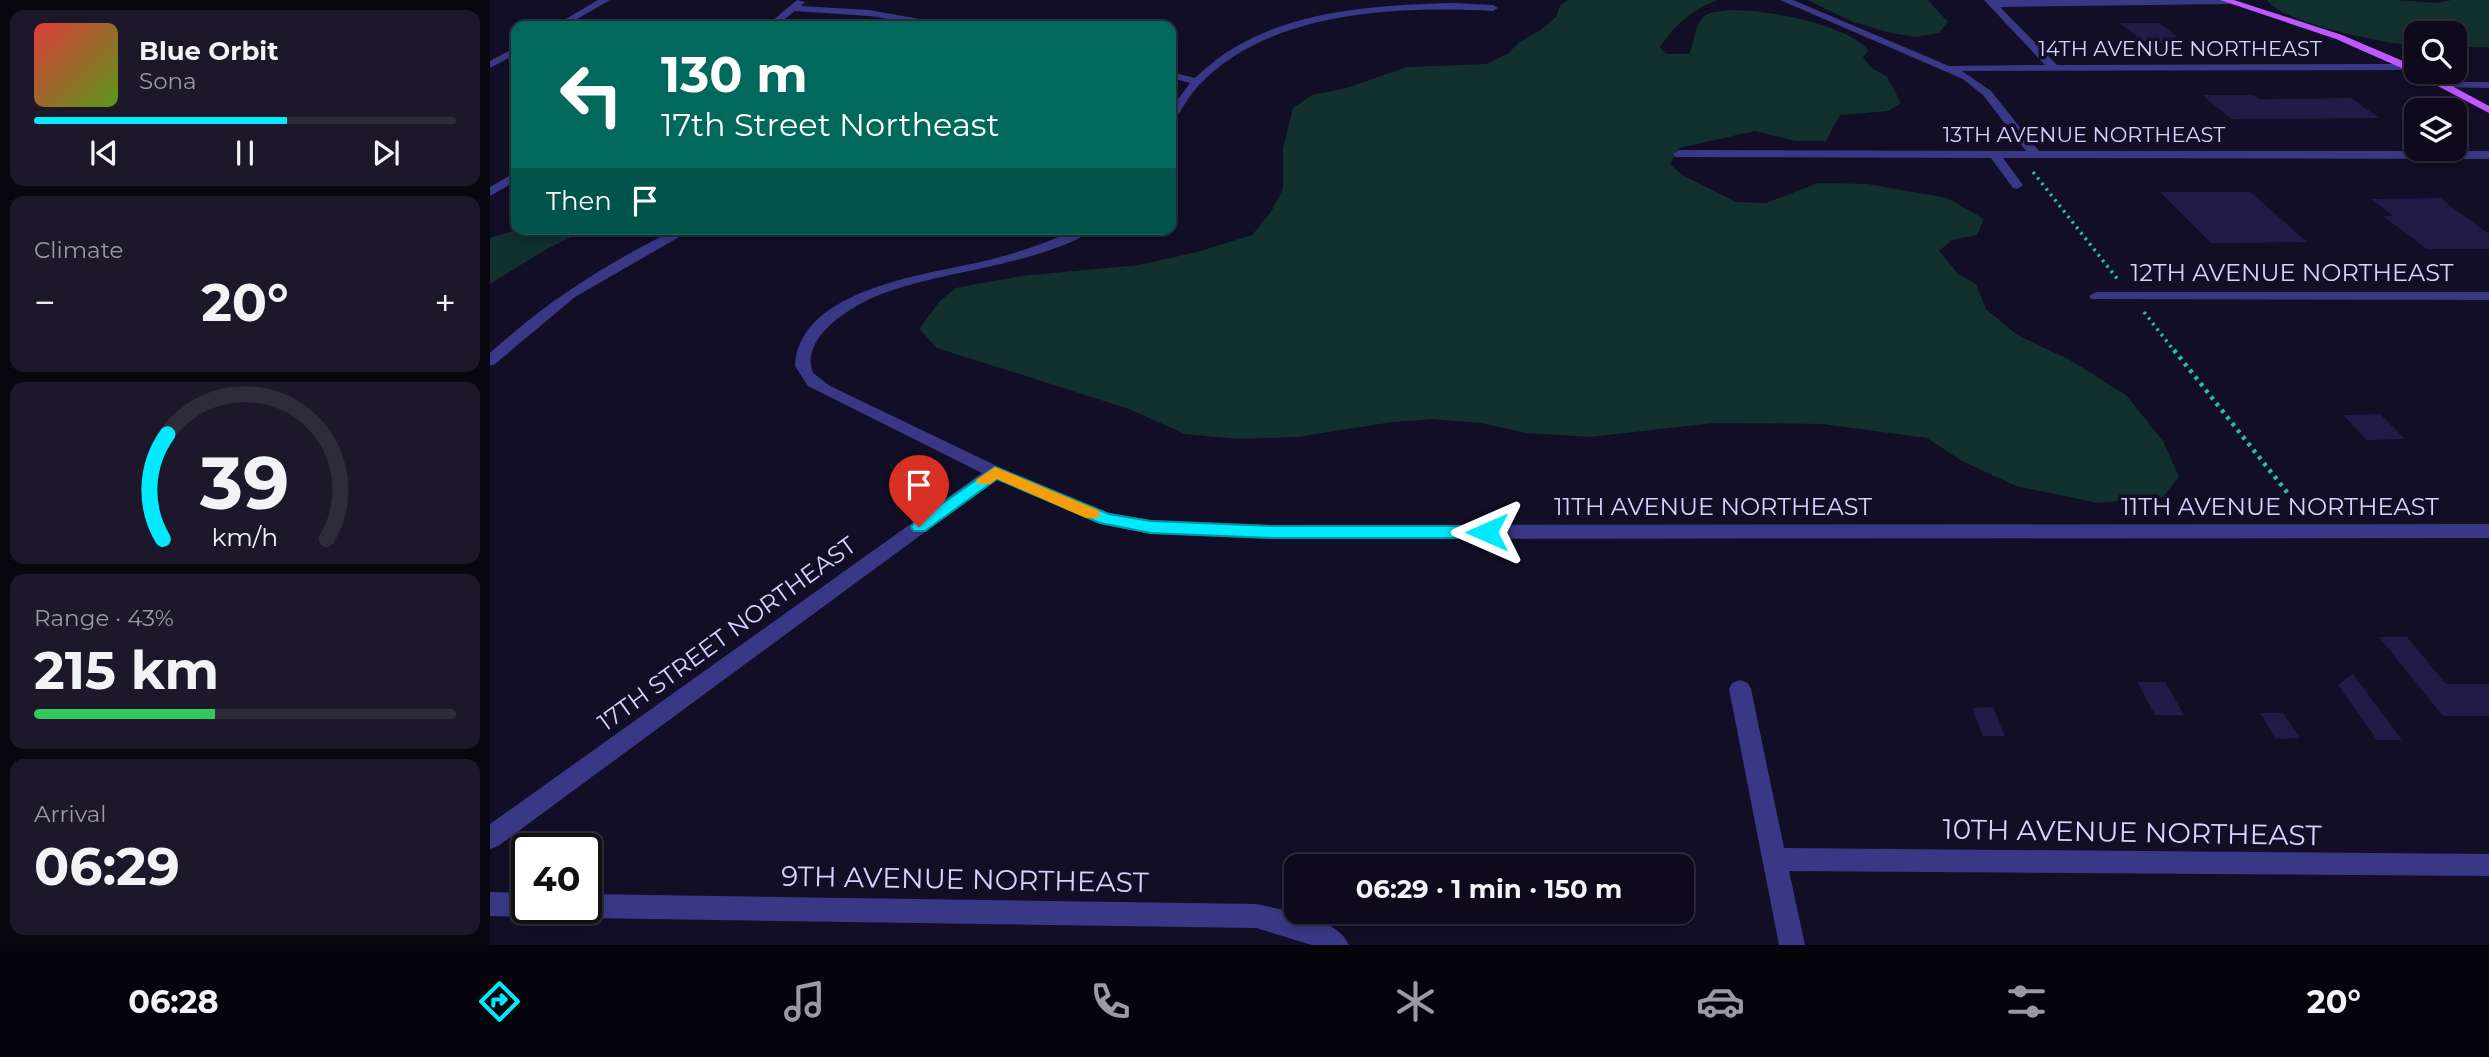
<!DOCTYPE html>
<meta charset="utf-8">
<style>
body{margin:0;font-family:Montserrat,sans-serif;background:#1c1829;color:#f1f3f6;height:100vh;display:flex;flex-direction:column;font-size:26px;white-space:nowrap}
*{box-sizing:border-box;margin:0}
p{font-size:23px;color:#9b9aa3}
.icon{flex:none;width:38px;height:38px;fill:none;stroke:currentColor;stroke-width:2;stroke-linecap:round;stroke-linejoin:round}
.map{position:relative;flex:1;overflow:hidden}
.panel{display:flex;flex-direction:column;gap:10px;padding:10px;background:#08060f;width:490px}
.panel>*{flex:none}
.hud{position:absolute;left:21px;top:21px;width:665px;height:214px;border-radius:14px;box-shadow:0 4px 10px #0003,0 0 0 2px #2e2b3b;background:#00695c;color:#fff;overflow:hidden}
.tools{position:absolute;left:1914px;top:21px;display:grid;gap:14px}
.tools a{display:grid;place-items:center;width:63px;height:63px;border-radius:14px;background:#0e0a1c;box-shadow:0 4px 10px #0003,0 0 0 2px #2e2b3b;font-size:35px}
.speed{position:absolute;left:21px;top:833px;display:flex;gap:14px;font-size:35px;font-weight:700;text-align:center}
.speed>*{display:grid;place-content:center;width:91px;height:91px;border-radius:50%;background:#0e0a1c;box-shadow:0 4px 10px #0003,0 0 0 2px #2e2b3b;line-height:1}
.speed .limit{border:4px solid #111;border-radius:10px;background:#fff;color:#111}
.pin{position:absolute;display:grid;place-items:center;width:60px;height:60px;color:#fff;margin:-72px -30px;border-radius:50% 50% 50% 0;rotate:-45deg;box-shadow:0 0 7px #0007}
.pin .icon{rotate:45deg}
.me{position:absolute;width:77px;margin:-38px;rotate:270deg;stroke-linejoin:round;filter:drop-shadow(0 0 5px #0008)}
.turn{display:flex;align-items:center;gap:24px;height:147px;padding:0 35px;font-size:32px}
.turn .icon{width:91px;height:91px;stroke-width:2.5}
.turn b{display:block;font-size:49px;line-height:60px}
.then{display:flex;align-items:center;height:66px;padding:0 35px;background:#0003;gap:14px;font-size:26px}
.big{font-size:52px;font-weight:700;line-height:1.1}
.panel .tile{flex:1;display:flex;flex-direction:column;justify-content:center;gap:10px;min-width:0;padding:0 24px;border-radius:14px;background:#1c1829}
.panel .dial{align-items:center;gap:0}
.dial svg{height:182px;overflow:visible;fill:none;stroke:#2e2b3b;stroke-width:7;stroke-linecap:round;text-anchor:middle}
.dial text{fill:#f1f3f6;stroke:none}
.song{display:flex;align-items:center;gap:21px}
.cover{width:84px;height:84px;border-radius:10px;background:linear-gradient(135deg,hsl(0 70% 55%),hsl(90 70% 35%))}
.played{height:7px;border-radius:4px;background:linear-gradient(90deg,#00eafd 60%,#2e2b3b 60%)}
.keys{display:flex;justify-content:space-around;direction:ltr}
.heat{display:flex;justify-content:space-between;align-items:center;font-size:38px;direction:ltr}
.charge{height:10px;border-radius:5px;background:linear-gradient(90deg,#34c759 43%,#2e2b3b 0)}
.trip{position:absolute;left:794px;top:854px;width:410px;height:70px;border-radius:14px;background:#0e0a1c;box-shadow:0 4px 10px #0003,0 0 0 2px #2e2b3b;font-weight:700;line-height:70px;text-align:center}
.tabs{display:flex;height:112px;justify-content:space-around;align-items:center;background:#06040b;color:#9b9aa3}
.tabs .icon{width:49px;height:49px}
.tabs .active{color:#00eafd}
.tabs b{font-size:32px;color:#f1f3f6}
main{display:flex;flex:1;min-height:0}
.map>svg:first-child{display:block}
</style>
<main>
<section class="panel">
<div class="tile">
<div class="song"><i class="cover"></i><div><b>Blue Orbit</b><p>Sona</p></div></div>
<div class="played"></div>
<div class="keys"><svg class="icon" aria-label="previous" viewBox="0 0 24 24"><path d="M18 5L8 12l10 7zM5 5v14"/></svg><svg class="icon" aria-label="pause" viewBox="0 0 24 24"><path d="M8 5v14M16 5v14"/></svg><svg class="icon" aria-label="next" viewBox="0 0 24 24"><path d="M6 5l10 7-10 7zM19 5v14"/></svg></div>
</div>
<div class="tile"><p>Climate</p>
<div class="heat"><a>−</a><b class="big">20°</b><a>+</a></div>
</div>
<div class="tile dial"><svg viewBox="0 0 100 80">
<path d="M14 69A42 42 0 1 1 86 69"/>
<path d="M14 69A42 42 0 0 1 16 23" stroke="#00eafd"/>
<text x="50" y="56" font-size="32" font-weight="700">39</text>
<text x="50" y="72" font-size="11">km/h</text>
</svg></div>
<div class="tile"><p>Range · 43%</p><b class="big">215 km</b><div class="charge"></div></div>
<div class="tile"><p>Arrival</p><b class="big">06:29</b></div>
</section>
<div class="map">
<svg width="1999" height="945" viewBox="0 0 1999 945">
<rect width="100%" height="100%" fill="#120e25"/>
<path fill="#11302e" d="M1078,0H1228C1202,10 1186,24 1170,47L1176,54H1199C1206,41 1203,24 1216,15C1243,0 1359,23 1378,50L1373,57L1380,67L1397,77L1411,103L1398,111L1350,115L1336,141H1305L1265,131L1189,148L1180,164L1192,175L1246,202L1276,203L1328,183L1378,184L1457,198L1494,219L1487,235L1462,240L1449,251L1468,274L1486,284L1496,309L1527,335L1580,360L1636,395L1673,441L1689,477L1673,497L1608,503L1526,486L1472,461L1437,438L1333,424L1224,423L1100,437L1037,433L990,423L942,419L903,422L807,437L748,439L695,434L639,409L447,348L429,329L450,301L466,288L531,276L649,265L707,252L762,235L781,212L793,189V148L803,108L822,95L856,88L917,67L997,64L1017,54L1031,41L1049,31L1066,17L1071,4Z
M1317,0H1438L1458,22L1449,33L1425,37L1401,33L1363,22Z
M1777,0H1908L1947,3L1961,0H1999V47H1965V33H1927V46C1898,44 1791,23 1777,0Z
M29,229H97L55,250L0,284V238Z"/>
<path fill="#221a47" d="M1630,23H1670L1695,43H1654Z
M1712,95H1763L1769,99L1861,98L1889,118L1741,119Z
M1670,192H1760L1817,242L1721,243Z
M1950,198L1999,234V249H1937L1893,216H1903L1881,199Z
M1890,414L1915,439L1877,440L1853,415Z
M1889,637H1917L1956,684H1999V716H1953Z
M1863,674L1912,740H1887L1848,685Z
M1647,682H1675L1694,715H1665Z
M1503,707L1515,736H1493L1482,708Z
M1770,713H1793L1810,738L1786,739Z"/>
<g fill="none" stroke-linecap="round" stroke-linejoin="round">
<path stroke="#2bbaae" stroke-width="3.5" stroke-dasharray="2.5 4.5" stroke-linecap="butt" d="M1543,172L1629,281
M1654,312L1685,352"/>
<path stroke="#2bbaae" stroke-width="4.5" stroke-dasharray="3.5 5" stroke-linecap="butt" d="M1684,350L1808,506"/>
<path fill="#393886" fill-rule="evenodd" d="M108,0H120L75,26H64Z
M307,0L315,2L311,6L379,10L469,26H447L379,16L305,11L286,26H276Z
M1290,0H1303L1459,66L1555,65L1494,0H1743L1739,4L1510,7L1567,65L1919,64L1924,67L1919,70L1472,71L1501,91L1549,151H1999V159L1513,158L1533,185L1527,189L1523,188L1501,158L1185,157L1183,154L1189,150L1536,151L1493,95L1473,79Z
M963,3L1003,5L1008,8L1003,11C908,6 780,11 710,84C700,94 693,108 685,119L681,120V109L700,83L681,78V72L705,78C714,70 724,61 734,54C799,10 887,5 963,3Z
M26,47V54L0,68V61Z
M1956,82H1999V88L1952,87L1951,85Z
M26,172V181L0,196V187Z
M186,229H203L85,297L5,364L0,366V353C60,299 114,265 186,229Z
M585,229H602C592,239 574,245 560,250C504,270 444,274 389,295C362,306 309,337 323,373L340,386L511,468L619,513L661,520L783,525L1999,524V538L783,539L661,534L616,525L507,479L8,846L0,849V824L492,473L318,386L305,366C309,287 442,274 499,260C529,252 558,243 585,229Z
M1606,292H1999V300L1601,299L1599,296Z
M1250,680L1258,683L1261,689L1294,848L1999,854V876L1299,871L1315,945H1289L1239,689L1242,683Z
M0,892L37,893V908H48L46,914L37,917L0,916Z
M96,894L766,904C793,910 848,918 859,945H822L766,928L96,918L87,915L84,908H96Z"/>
<path fill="#bd59ff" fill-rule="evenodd" d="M1730,0H1744L1852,35L1927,67V72H1936L1999,106V113L1925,74L1846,39Z"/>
</g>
<path fill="#00eafd" stroke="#0098a4" stroke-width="2" d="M505,467L619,514L661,521L783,526H997L1006,532L997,538H783L661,533L610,523L507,479L435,531H424L421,527L424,523Z"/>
<path fill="#f59e0b" d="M505,467L608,510L610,514L608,518H596L507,479L500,484H488L486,480Z"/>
<g text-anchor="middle" stroke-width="7" stroke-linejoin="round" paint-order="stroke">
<g font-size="21" fill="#d6d2ff" stroke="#120e25">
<text x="1690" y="56">14TH AVENUE NORTHEAST</text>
<text x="1594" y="142">13TH AVENUE NORTHEAST</text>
</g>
<g font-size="24" fill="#d6d2ff" stroke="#120e25">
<text x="1802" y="281">12TH AVENUE NORTHEAST</text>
<text x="1223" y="515">11TH AVENUE NORTHEAST</text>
<text x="1790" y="515">11TH AVENUE NORTHEAST</text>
<text transform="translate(237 634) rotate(-36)" y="8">17TH STREET NORTHEAST</text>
</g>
<g font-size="28" fill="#d6d2ff" stroke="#120e25">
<text transform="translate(1642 832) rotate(1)" y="10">10TH AVENUE NORTHEAST</text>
<text transform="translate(475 879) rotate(1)" y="10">9TH AVENUE NORTHEAST</text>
</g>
</g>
</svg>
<div class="tools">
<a><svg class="icon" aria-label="search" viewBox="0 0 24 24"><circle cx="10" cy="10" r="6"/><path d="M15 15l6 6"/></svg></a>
<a><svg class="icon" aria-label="layers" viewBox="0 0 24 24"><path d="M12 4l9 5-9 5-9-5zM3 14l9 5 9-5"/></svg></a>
</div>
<div class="speed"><div class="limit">40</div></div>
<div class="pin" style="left:429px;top:527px;background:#d93025"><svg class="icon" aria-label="arrive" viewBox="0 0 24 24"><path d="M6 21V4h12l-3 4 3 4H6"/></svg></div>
<svg class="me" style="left:997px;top:532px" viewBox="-20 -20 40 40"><path d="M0-17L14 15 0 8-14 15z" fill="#00eafd" stroke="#fff" stroke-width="4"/></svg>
<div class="trip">06:29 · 1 min · 150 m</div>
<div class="hud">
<div class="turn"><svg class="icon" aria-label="left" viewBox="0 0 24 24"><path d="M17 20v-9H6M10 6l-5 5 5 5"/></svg><div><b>130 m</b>17th Street Northeast</div></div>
<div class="then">Then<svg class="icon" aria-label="arrive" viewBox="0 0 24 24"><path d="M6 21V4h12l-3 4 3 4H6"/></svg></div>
</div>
</div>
</main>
<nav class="tabs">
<b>06:28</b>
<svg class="icon active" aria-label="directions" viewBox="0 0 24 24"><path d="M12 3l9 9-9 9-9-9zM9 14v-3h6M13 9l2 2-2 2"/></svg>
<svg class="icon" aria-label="music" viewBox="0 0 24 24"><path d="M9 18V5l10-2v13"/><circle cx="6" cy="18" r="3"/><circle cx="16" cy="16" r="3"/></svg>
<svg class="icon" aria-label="phone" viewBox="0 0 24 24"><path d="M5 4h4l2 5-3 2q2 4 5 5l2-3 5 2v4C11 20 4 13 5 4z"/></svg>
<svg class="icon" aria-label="climate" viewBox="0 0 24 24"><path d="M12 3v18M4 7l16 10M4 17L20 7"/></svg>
<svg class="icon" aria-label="car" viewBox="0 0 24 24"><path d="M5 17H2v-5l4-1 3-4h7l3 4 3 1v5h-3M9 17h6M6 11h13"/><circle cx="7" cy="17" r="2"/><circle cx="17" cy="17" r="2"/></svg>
<svg class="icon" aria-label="filters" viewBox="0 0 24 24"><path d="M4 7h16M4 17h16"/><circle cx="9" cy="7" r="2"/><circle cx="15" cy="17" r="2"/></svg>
<b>20°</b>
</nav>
